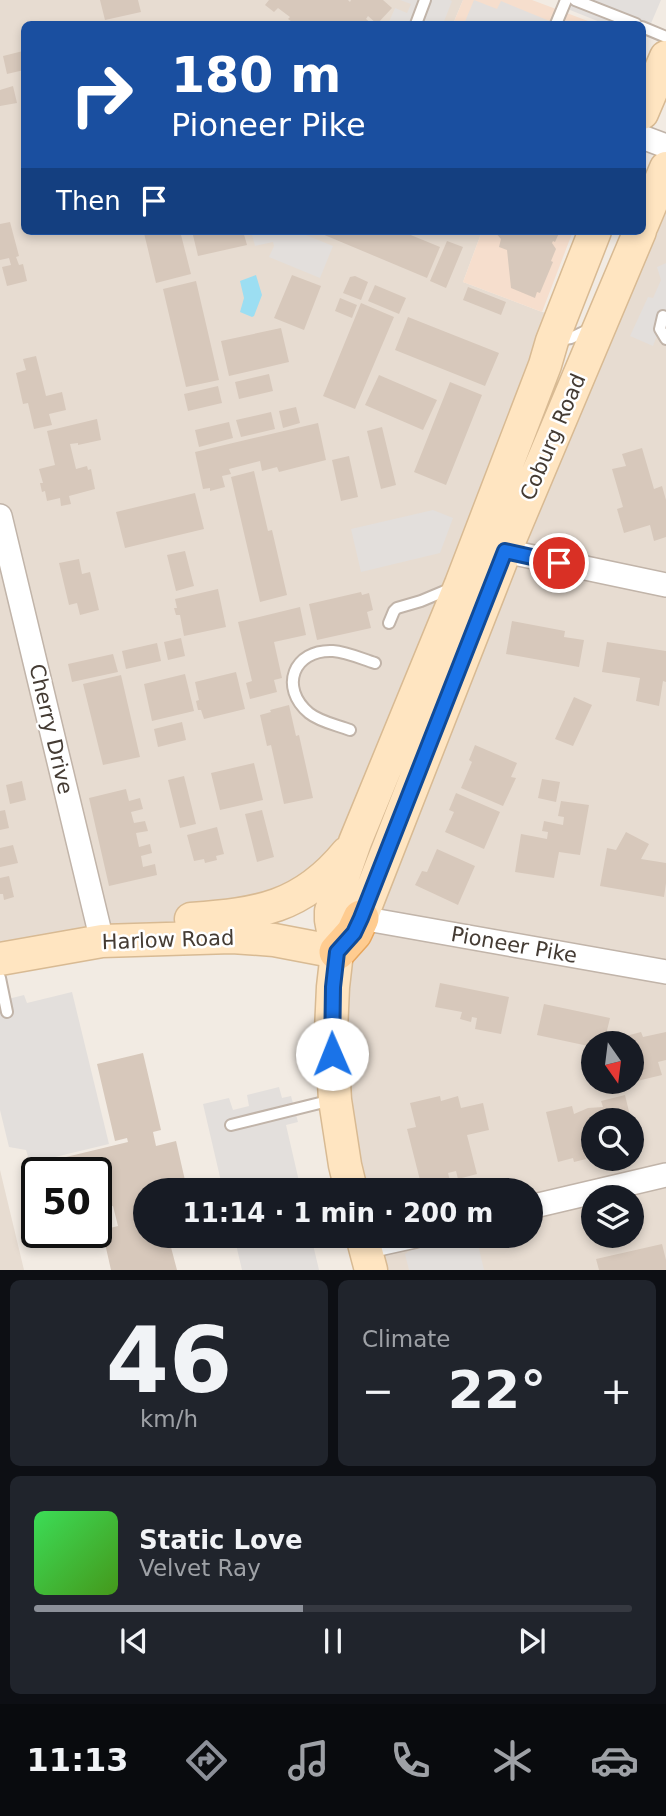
<!DOCTYPE html>
<meta charset="utf-8">
<style>
body{margin:0;font-family:"DejaVu Sans",sans-serif;background:#20242c;color:#f1f3f6;height:100vh;display:flex;flex-direction:column;font-size:26px;white-space:nowrap}
*{box-sizing:border-box;margin:0}
p{font-size:23px;color:#9ea1a6}
.icon{flex:none;width:38px;height:38px;fill:none;stroke:currentColor;stroke-width:2;stroke-linecap:round;stroke-linejoin:round}
.map{position:relative;height:1270px;overflow:hidden}
.panel{display:flex;flex-direction:column;gap:10px;padding:10px;background:#0d0f14;flex:1}
.panel>*{flex:none}
.hud{position:absolute;left:21px;top:21px;width:625px;height:214px;border-radius:10px;box-shadow:0 4px 10px #0003;background:#1a4fa0;color:#fff;overflow:hidden}
.needle{width:46px;rotate:166deg}
.tools{position:absolute;left:581px;top:1031px;display:grid;gap:14px}
.tools a{display:grid;place-items:center;width:63px;height:63px;border-radius:50%;background:#171b24;box-shadow:0 4px 10px #0003;font-size:35px}
.speed{position:absolute;left:21px;top:1157px;display:flex;gap:14px;font-size:35px;font-weight:700;text-align:center}
.speed>*{display:grid;place-content:center;width:91px;height:91px;border-radius:50%;background:#171b24;box-shadow:0 4px 10px #0003;line-height:1}
.speed .limit{border:4px solid #111;border-radius:10px;background:#fff;color:#111}
.pin{position:absolute;display:grid;place-items:center;width:60px;height:60px;color:#fff;margin:-30px;border:4px solid #fff;border-radius:50%;box-shadow:0 2px 7px #0007}
.me{position:absolute;width:77px;margin:-38px;rotate:359deg;stroke-linejoin:round;filter:drop-shadow(0 0 5px #0008)}
.turn{display:flex;align-items:center;gap:24px;height:147px;padding:0 35px;font-size:32px}
.turn .icon{width:91px;height:91px;stroke-width:2.5}
.turn b{display:block;font-size:49px;line-height:60px}
.then{display:flex;align-items:center;height:66px;padding:0 35px;background:#0003;gap:14px;font-size:26px}
.big{font-size:52px;font-weight:700;line-height:1.1}
.panel .tile{flex:1;display:flex;flex-direction:column;justify-content:center;gap:10px;min-width:0;padding:0 24px;border-radius:10px;background:#20242c}
.panel .dial{align-items:center;gap:0}
.dial b{font-size:91px;line-height:1}
.song{display:flex;align-items:center;gap:21px}
.cover{width:84px;height:84px;border-radius:10px;background:linear-gradient(135deg,hsl(130 70% 55%),hsl(100 70% 35%))}
.played{height:7px;border-radius:4px;background:linear-gradient(90deg,#8c9099 45%,#363941 45%)}
.keys{display:flex;justify-content:space-around;direction:ltr}
.heat{display:flex;justify-content:space-between;align-items:center;font-size:38px;direction:ltr}
.panel .tiles{flex:1;display:grid;gap:10px;grid-template-columns:1fr 1fr}
.tile:last-child{grid-column:span 2}
.trip{position:absolute;left:133px;top:1178px;width:410px;height:70px;border-radius:35px;background:#171b24;box-shadow:0 4px 10px #0003;font-weight:700;line-height:70px;text-align:center}
.dock{display:flex;height:112px;justify-content:space-around;align-items:center;background:#090b0e;color:#9ea1a6}
.dock .icon{width:49px;height:49px}
.dock .on{color:#8c9099}
.dock b{font-size:32px;color:#f1f3f6}
.map>svg:first-child{display:block}
</style>
<div class="map">
<svg width="666" height="1270" viewBox="0 0 666 1270">
<rect width="100%" height="100%" fill="#f2ebe3"/>
<path fill="#e7dcd1" fill-rule="evenodd" d="M0,0H463L453,24H24V231H482L463,282L542,312L561,316L336,866L227,916L155,924L0,959Z
M666,169V1270H371L362,1236H530V1190H351L337,1120L348,940ZM593,1043H632V1082H593ZM593,1120H632V1158H593ZM593,1197H632V1236H593Z
M0,1170L24,1270H0Z"/>
<path fill="#f6decd" d="M463,0H532L596,24H453Z
M482,231H573L542,312L463,282Z"/>
<path fill="#e3dfdc" d="M400,0H450L452,1L443,24H388L395,8L407,13L411,4Z
M474,0L497,9L501,1L557,24H464Z
M562,0H661L646,35L642,34V24H605L560,6Z
M251,231H296L333,246L320,278L269,257L274,246L273,242L255,246Z
M666,263V332L656,338L653,346L630,336L648,297L653,298L661,280L657,267Z
M433,510L453,518L440,553L361,572L351,529Z
M72,992L109,1144L30,1163L26,1150L9,1147L0,1110V1001L24,995L27,1003Z
M279,1087L282,1098L291,1096L298,1122L286,1125L301,1190H223L203,1104L229,1098L233,1110L249,1106L247,1095Z
M234,1236H311L319,1270H242Z
M476,1236L484,1270H409L405,1254L411,1250Z"/>
<path fill="#9cdef2" d="M256,275L262,295L254,316L252,317L240,312L244,298L240,281Z"/>
<path fill="#d7c8bb" d="M100,0H138L141,12L105,20Z
M269,0H348L350,2L351,0H383L392,8L377,24L368,16L366,19L372,24H295L288,19L290,17L278,8L274,12L265,5Z
M23,51L24,70L7,74L3,56Z
M13,86L17,103L0,106V90Z
M10,222L19,256L16,257L19,265L23,264L27,281L7,286L2,267L11,265L9,258L0,260V224Z
M154,231H180L191,274L156,283L144,233Z
M192,231H243L247,245L198,256Z
M315,231H401L440,247L427,278Z
M494,231H560L555,242L553,241L552,243L556,249L551,261L553,262L540,293L537,292L535,298L511,288L507,250L499,247L501,239Z
M447,241L463,247L446,288L430,281Z
M292,275L321,286L304,330L274,318Z
M355,276L368,282L361,300L343,293L350,277Z
M196,281L219,380L186,387L163,289Z
M375,285L406,298L399,314L368,301Z
M468,287L506,302L501,315L463,300Z
M340,298L357,305L352,318L335,311Z
M361,303L394,317L355,409L323,396Z
M408,317L499,353L485,386L395,350Z
M281,328L289,362L229,376L221,341Z
M36,356L46,396L62,392L66,410L49,414L52,425L34,429L28,403L23,404L16,373L26,370L23,359Z
M269,374L273,391L239,399L235,382Z
M379,375L437,400L423,430L365,405Z
M450,382L482,395L446,485L414,472Z
M218,386L222,403L188,411L184,394Z
M296,407L300,423L283,428L279,411Z
M271,412L275,429L241,437L236,420Z
M97,419L101,440L78,445V443L70,444L76,469L87,466L88,470L91,469L95,489L69,496L71,504L61,506L60,498L47,501L45,491L42,492L40,483H43L39,469L55,465L47,431Z
M229,422L233,438L199,447L195,430Z
M318,423L326,460L279,472L277,467L262,471L260,461L229,469L231,474L222,476L225,487L210,491V488L203,489L195,452Z
M382,427L396,485L381,489L367,431Z
M642,448L654,489L662,486L666,500V537L654,541L650,525L624,533L617,509L623,507L612,469L626,466L622,454Z
M349,456L358,497L341,501L332,460Z
M254,471L268,531L272,530L287,595L260,602L231,477Z
M195,493L204,529L125,548L116,512Z
M185,551L194,586L176,591L167,555Z
M79,559L82,574L90,572L99,610L80,615L77,603L69,605L59,563Z
M218,589L226,627L184,636L180,615H176L174,608H177L175,599Z
M361,592L362,595L369,593L373,610L367,612L371,628L317,640L309,604Z
M300,607L306,635L274,642L282,678L274,680L277,692L250,699L246,683L252,681L238,622Z
M512,621L565,631L564,637L584,640L579,667L506,654Z
M181,638L185,656L168,660L164,642Z
M607,642L666,651V682L663,681L659,706L636,701L640,678L602,672Z
M157,643L161,661L126,669L122,651Z
M113,654L118,672L72,682L68,664Z
M236,672L245,709L204,719L201,710H198L196,701L199,700L195,682Z
M185,674L194,711L152,721L144,684Z
M121,675L140,757L103,765L83,684Z
M574,697L592,705L573,746L555,739Z
M289,705L296,736L299,735L313,798L284,804L271,745L267,746L260,715L271,712L270,710Z
M182,722L186,740L158,747L154,729Z
M475,745L517,763L511,777L516,778L503,806L461,788L472,762L469,760Z
M254,763L263,800L220,810L211,773Z
M184,776L196,824L180,828L168,780Z
M542,779L560,782L556,802L538,798Z
M22,781L26,800L10,804L6,785Z
M126,789L129,801L140,798L143,809L131,812L134,823L145,821L148,831L136,833L139,847L150,844L152,853L141,856L143,867L155,864L157,875L109,886L89,798Z
M456,793L500,812L484,849L445,832L454,812L449,810Z
M561,801L589,805L580,855L559,852L554,878L515,872L521,834L547,839L548,832L542,831L544,821L563,825L564,817L558,816Z
M5,810L9,828L0,830V811Z
M262,810L274,857L257,862L245,814Z
M217,827L224,854L216,856L217,860L205,863L204,859L194,861L187,835Z
M626,832L649,844L641,859L666,863V883L664,897L600,886L607,848L616,850Z
M13,845L18,863L0,867V848Z
M437,849L475,866L458,905L415,885L422,871L427,872Z
M9,876L14,897L4,900L3,894H0V878Z
M440,983L509,997L501,1034L475,1029L477,1018L472,1017L471,1022L460,1019L462,1012L435,1007Z
M544,1004L610,1018L604,1043H593V1047L537,1035Z
M641,1032L643,1037L666,1032V1060L658,1062L662,1075L637,1081L632,1060V1043H628L626,1036Z
M143,1053L161,1130L153,1132L156,1146L176,1141L187,1189L145,1190V1199H143L145,1208V1236H168L177,1270H111L102,1230L118,1226L113,1206L96,1210V1172H35L33,1165L128,1142L127,1138L115,1141L97,1064Z
M625,1095L631,1120H593V1154L585,1156L586,1159L574,1162L573,1158L558,1162L546,1112L572,1106L574,1114L588,1108L603,1107L601,1101Z
M440,1096L441,1101L458,1096L461,1108L483,1103L489,1130L467,1135L477,1174L458,1179L456,1171L448,1173L450,1181L422,1188L407,1129L416,1127L410,1103Z
M662,1244L666,1260V1270H599L596,1259Z"/>
<g fill="none" stroke-linecap="round" stroke-linejoin="round">
<defs>
<path id="lane" d="M575,0L636,24
M416,24L425,0
M556,24L566,0
M642,27L666,37
M663,316L660,329L666,339
M558,340L571,338L592,328
M389,623L394,611L397,608L421,601L452,588
M350,730C337,725 320,722 309,713C279,688 293,649 333,651C347,652 362,659 375,663
M0,978L7,1012
M231,1125L332,1100"/>
<path id="street" d="M642,137L666,146
M0,516L102,941
M491,547L505,551L666,585
M361,918L666,972
M530,1207L666,1175
M365,1247L415,1236"/>
<path id="secondary" d="M642,113L666,57
M642,225L666,168
M361,918L505,551L640,231
M191,919C258,914 302,908 347,853
M0,959L102,941L199,938L232,937L274,940L337,952
M351,1190L345,1165L335,1100L331,1031L333,987L337,952L331,920V911L355,842L461,584L545,365L552,341L595,231
M362,1236L371,1270"/>
<path id="primary" d="M337,952L354,933L361,918"/>
</defs>
<use href="#lane" stroke="#c1b4a9" stroke-width="14"/>
<use href="#street" stroke="#c1b4a9" stroke-width="26"/>
<use href="#secondary" stroke="#d8ba93" stroke-width="35"/>
<use href="#primary" stroke="#e8a65c" stroke-width="38"/>
<use href="#lane" stroke="#fff" stroke-width="10"/>
<use href="#street" stroke="#fff" stroke-width="23"/>
<use href="#secondary" stroke="#ffe5c1" stroke-width="32"/>
<use href="#primary" stroke="#ffcc90" stroke-width="35"/>
</g>
<g fill="none" stroke-linecap="round" stroke-linejoin="round">
<defs>
<path id="route" d="M332,1054L333,987L337,952L354,933L361,918L505,551L559,563"/>
</defs>
<use href="#route" stroke="#114b97" stroke-width="18"/>
<use href="#route" stroke="#1a73e8" stroke-width="12"/>
</g>
<g text-anchor="middle" stroke-width="5" stroke-linejoin="round" paint-order="stroke">
<g font-size="21" fill="#443b33" stroke="#fff">
<text transform="translate(553 437) rotate(-67)" y="7">Coburg Road</text>
<text transform="translate(51 729) rotate(77)" y="7">Cherry Drive</text>
<text transform="translate(168 940) rotate(-2)" y="7">Harlow Road</text>
<text transform="translate(514 945) rotate(10)" y="7">Pioneer Pike</text>
</g>
</g>
</svg>
<div class="tools">
<a><svg class="needle" viewBox="-14 -14 28 28"><path d="M0-13l5 13h-10z" fill="#e53935"/><path d="M0 13l5-13h-10z" fill="#9ea1a6"/></svg></a>
<a><svg class="icon" aria-label="search" viewBox="0 0 24 24"><circle cx="10" cy="10" r="6"/><path d="M15 15l6 6"/></svg></a>
<a><svg class="icon" aria-label="layers" viewBox="0 0 24 24"><path d="M12 4l9 5-9 5-9-5zM3 14l9 5 9-5"/></svg></a>
</div>
<div class="speed"><div class="limit">50</div></div>
<div class="pin" style="left:559px;top:563px;background:#d93025"><svg class="icon" aria-label="arrive" viewBox="0 0 24 24"><path d="M6 21V4h12l-3 4 3 4H6"/></svg></div>
<svg class="me" style="left:332px;top:1054px" viewBox="-20 -20 40 40"><circle r="19" fill="#fff"/><path d="M0-13L10 11 0 6-10 11z" fill="#1a73e8"/></svg>
<div class="trip">11:14 · 1 min · 200 m</div>
<div class="hud">
<div class="turn"><svg class="icon" aria-label="right" viewBox="0 0 24 24"><path d="M7 20v-9h11M14 6l5 5-5 5"/></svg><div><b>180 m</b>Pioneer Pike</div></div>
<div class="then">Then<svg class="icon" aria-label="arrive" viewBox="0 0 24 24"><path d="M6 21V4h12l-3 4 3 4H6"/></svg></div>
</div>
</div>
<section class="panel">
<div class="tiles">
<div class="tile dial"><b>46</b><p>km/h</p></div>
<div class="tile"><p>Climate</p>
<div class="heat"><a>−</a><b class="big">22°</b><a>+</a></div>
</div>
<div class="tile">
<div class="song"><i class="cover"></i><div><b>Static Love</b><p>Velvet Ray</p></div></div>
<div class="played"></div>
<div class="keys"><svg class="icon" aria-label="previous" viewBox="0 0 24 24"><path d="M18 5L8 12l10 7zM5 5v14"/></svg><svg class="icon" aria-label="pause" viewBox="0 0 24 24"><path d="M8 5v14M16 5v14"/></svg><svg class="icon" aria-label="next" viewBox="0 0 24 24"><path d="M6 5l10 7-10 7zM19 5v14"/></svg></div>
</div>
</div>
</section>
<nav class="dock">
<b>11:13</b>
<svg class="icon on" aria-label="directions" viewBox="0 0 24 24"><path d="M12 3l9 9-9 9-9-9zM9 14v-3h6M13 9l2 2-2 2"/></svg>
<svg class="icon" aria-label="music" viewBox="0 0 24 24"><path d="M9 18V5l10-2v13"/><circle cx="6" cy="18" r="3"/><circle cx="16" cy="16" r="3"/></svg>
<svg class="icon" aria-label="phone" viewBox="0 0 24 24"><path d="M5 4h4l2 5-3 2q2 4 5 5l2-3 5 2v4C11 20 4 13 5 4z"/></svg>
<svg class="icon" aria-label="climate" viewBox="0 0 24 24"><path d="M12 3v18M4 7l16 10M4 17L20 7"/></svg>
<svg class="icon" aria-label="car" viewBox="0 0 24 24"><path d="M5 17H2v-5l4-1 3-4h7l3 4 3 1v5h-3M9 17h6M6 11h13"/><circle cx="7" cy="17" r="2"/><circle cx="17" cy="17" r="2"/></svg>
</nav>
